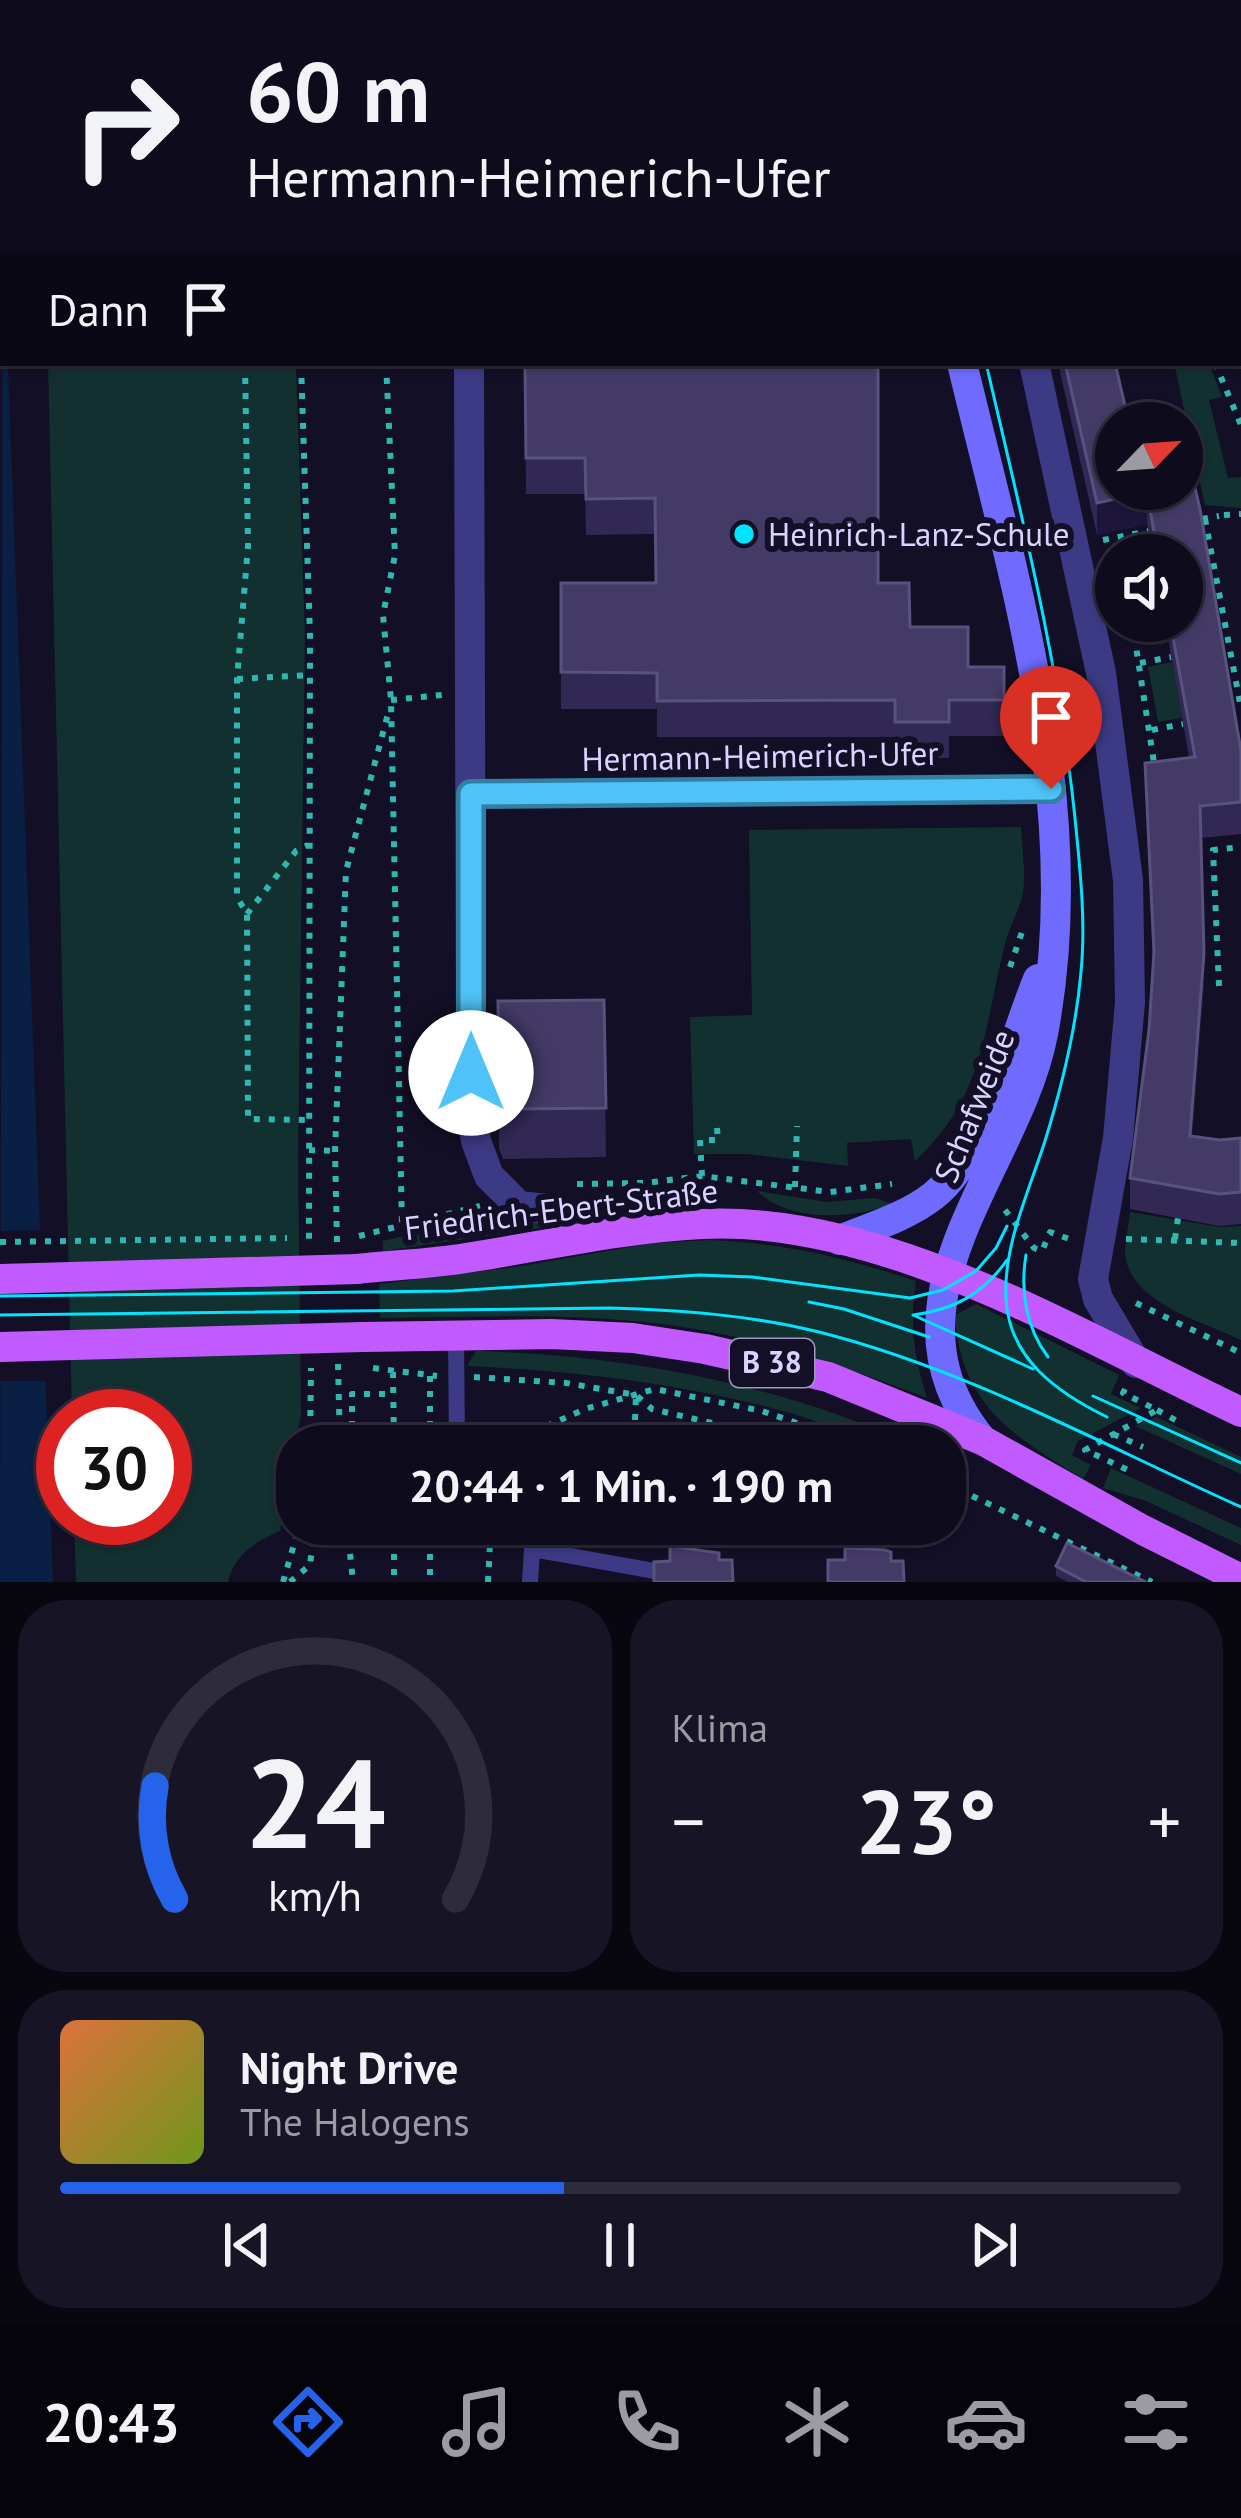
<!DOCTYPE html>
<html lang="de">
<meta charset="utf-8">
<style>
body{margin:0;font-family:"PT Sans",sans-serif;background:#171425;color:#f1f3f6;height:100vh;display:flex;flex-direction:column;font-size:45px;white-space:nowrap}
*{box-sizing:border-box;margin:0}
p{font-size:39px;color:#9b9ba3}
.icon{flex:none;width:66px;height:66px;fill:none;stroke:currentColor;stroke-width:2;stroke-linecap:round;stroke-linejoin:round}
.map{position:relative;height:1582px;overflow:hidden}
.details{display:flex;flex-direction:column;gap:18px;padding:18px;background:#08060f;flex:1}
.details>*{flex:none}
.hud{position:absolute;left:0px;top:0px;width:1242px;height:366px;box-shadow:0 3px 9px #0004,0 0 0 3px #2e2b3b;background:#0e0b1c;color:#f1f3f6;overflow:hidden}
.needle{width:78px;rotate:65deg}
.controls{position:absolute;left:1095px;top:402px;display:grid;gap:24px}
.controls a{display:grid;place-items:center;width:108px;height:108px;border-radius:50%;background:#0e0b1c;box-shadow:0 3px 9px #0004,0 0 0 3px #2e2b3b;font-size:60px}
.speed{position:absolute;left:36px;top:1389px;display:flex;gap:24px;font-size:60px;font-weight:700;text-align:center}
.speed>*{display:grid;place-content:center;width:156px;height:156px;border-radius:50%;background:#0e0b1c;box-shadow:0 3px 9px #0004,0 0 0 3px #2e2b3b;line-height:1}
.speed .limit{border:18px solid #d22;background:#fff;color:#111}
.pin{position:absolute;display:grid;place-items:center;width:102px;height:102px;color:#fff;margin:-123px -51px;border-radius:50% 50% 50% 0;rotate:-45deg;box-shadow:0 0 12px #0007}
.pin .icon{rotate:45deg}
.me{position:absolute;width:132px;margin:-66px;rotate:0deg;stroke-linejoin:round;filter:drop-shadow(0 0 9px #0008)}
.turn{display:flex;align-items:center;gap:42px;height:252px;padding:0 48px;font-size:54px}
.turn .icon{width:156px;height:156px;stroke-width:2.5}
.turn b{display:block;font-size:84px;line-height:102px}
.then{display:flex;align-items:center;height:114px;padding:0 48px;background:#0003;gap:24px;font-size:45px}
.big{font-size:90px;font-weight:700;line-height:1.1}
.details .widget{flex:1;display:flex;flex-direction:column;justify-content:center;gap:18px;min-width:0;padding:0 42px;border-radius:48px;background:#171425}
.details .dial{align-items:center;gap:0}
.dial svg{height:312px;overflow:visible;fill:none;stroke:#2e2b3b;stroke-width:7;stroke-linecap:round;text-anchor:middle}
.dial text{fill:#f1f3f6;stroke:none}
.song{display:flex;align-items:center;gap:36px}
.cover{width:144px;height:144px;border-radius:18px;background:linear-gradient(135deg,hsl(20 70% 55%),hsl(80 70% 35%))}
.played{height:12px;border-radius:6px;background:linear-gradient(90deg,#2563eb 45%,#2e2b3b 45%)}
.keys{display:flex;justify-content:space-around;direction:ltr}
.heat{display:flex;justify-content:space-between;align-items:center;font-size:66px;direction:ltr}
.details .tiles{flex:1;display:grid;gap:18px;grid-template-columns:1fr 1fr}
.widget:last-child{grid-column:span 2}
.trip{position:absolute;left:276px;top:1425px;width:690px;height:120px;border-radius:48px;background:#0e0b1c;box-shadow:0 3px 9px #0004,0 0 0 3px #2e2b3b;font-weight:700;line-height:120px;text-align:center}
.menu{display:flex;height:192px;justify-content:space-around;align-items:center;background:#06040b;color:#9b9ba3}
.menu .icon{width:84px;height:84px}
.menu .current{color:#2563eb}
.menu b{font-size:54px;color:#f1f3f6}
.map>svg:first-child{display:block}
</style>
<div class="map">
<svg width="1241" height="1582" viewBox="0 0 1241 1582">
<rect width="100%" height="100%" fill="#130f26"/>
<path fill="#12302f" d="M48,363H294L296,366L305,636L298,1158L301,1415L280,1531C256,1541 234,1555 228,1582H76L74,1518H165V1416H72Z
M1174,363H1209L1222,397L1209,400L1228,478L1241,477V508L1205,505Z
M1172,662L1182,718L1158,722L1148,667Z
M1021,827C1022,847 1026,871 1023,892C1020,909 1009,927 1005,944C983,1031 985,1096 915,1161L911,1139L847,1143L848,1166L748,1154H694L690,1017L752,1015L749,830Z
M757,1191L827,1202L875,1198L892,1204C852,1219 790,1223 757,1191Z
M505,1211L563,1225L383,1251V1241Z
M1130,1212L1220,1227L1241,1226V1340C1204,1322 1136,1305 1126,1260C1123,1247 1129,1227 1130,1212Z
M711,1240C789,1244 842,1257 916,1281C909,1324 914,1356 927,1398C851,1369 775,1343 695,1329C591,1311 485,1317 380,1318L379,1284L516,1267L653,1243Z
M976,1304L1119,1375L1111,1394L1141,1408L1078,1441L1072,1455L1091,1465L1083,1479C1013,1436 960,1405 955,1315Z
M476,1351C627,1355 778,1384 916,1446C864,1446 822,1420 772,1408C669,1382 573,1371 467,1366Z
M1157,1417L1241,1457V1474L1135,1426Z
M1111,1468L1241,1528V1545L1146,1501L1103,1488Z"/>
<path fill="#0a1f44" d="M3,96V363H8L53,1582H0Z"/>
<path fill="#130f26" d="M46,1230L52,1381H0V1231Z"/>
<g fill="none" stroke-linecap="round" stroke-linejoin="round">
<path stroke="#2fb8b0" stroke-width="6" stroke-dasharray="6 9" stroke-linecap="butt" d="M203,0V3
M323,0L325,3
M872,0V3
M1051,0L1059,3
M519,3L520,0
M594,3L598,0
M1098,3V0
M1139,3L1160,0
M245,363L248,546L237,679V897L247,914L248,1119L309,1120
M301,363L310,636L309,1241
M386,363L395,555L383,615L391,700L402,1227
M1215,363L1241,425
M497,364L519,365
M1224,515L1241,514
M1202,519L1219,516
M1205,519L1241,708
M1103,540L1154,530
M1132,621L1154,763
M1140,663L1171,657
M237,679L310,675
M391,700L442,695
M1152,730L1183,724
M247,914L296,851L308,845
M1010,967L1023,929
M1219,986L1213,850L1241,847
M309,1150L335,1151
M702,1176L700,1140H718L717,1128
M577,1184L645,1183L702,1176L830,1192L892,1184
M795,1187L797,1126
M1005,1210L1034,1248L1042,1251L1050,1232L1072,1240
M359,1236L480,1206
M1126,1239L1241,1243
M1175,1239L1178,1218
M337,1242L335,1151L346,871L389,710
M1136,1303L1241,1353
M338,1364L340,1446
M373,1368L437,1376
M393,1372L394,1446
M430,1376V1446
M474,1377L566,1383L636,1395L652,1409L746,1431
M1125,1389L1123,1393L1157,1410L1085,1450L1130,1471
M1157,1410L1177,1421
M635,1420L636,1395
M311,1432L352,1431V1394H393
M1113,1434L1143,1447
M770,1437L798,1446
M310,1446L311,1368
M524,1446L547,1426L585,1409L655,1389L762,1411L863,1446
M953,1457L965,1490
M945,1483L1152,1582
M347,1524L353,1582
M394,1524V1582
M430,1524V1582
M283,1582L300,1524
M290,1582L310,1565L315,1524
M488,1582L491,1524"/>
<path stroke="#3d3a85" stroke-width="16" d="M1006,3L1007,0
M471,794L1051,789
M456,1335L457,1446
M458,1524V1533
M530,1582L532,1549L716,1582"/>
<path stroke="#3d3a85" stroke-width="30" d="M1239,98H1241
M469,363L471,1042V1109L476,1141L489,1176L519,1206L557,1210L618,1232
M1034,363L1101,673L1128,880L1130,1002L1118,1138L1093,1279L1098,1299L1136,1363"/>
<path stroke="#6f6bff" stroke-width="30" d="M959,3L960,0
M962,363C1014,581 1086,809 1043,1034C1017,1170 869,1302 982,1440
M840,1240C871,1227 906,1217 933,1196C986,1155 1013,1039 1038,979"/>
<path stroke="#c25bff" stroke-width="30" d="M357,1269C393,1265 430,1264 466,1258C544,1246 622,1228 702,1224C883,1215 1080,1336 1241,1412
M363,1337L551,1334L633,1338L705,1349L828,1377L982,1440L1143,1530L1241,1579"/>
<path stroke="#00e5ff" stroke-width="3" d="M1006,3L1007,0
M1030,3L1031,0
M986,363C1021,514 1059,663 1075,818C1080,869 1086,921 1081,972C1076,1030 1062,1086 1045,1141C1029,1191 1003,1246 1006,1299C1009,1359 1058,1393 1107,1417
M1026,1255C1020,1291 1026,1328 1048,1357
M0,1296L453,1291L699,1275L752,1277L910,1298L943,1290L976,1271L996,1248L1007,1226
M809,1302L844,1309L929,1337
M0,1315L610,1308C680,1310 750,1315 819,1332C966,1369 1103,1445 1241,1507
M913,1315C954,1310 983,1294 1007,1260
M913,1315L1033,1369
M1093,1396L1241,1463"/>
<path stroke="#2fb8b0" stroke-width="6" stroke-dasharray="6 9" stroke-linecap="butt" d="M0,1242L287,1238"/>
<path stroke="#c25bff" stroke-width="30" d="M0,1279L357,1269
M0,1347L363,1337"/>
</g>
<path fill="#312854" d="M525,363L878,583L910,627L968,667H1004V736H949V758H895V737H657V709H561V583H656L655,534L586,535L585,494H526Z
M1058,363H1115L1116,489H1182L1241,751V834L1201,838L1204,985L1192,1136L1220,1140L1241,1138V1224L1219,1226L1130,1209V1178L1149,1030L1153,966L1145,763L1189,757L1165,621H1182V555H1153L1147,524L1097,535Z
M604,1000L606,1157L503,1159L499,1148L498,1001Z
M713,1524H777V1531H744V1544H713Z
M1056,1566L1146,1582H1068L1056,1576Z"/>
<path fill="#1d163a" d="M1147,492V524L1097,535V503Z
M1204,953V985L1190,1168V1136Z"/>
<path fill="#433a66" stroke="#5a527e" stroke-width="3" d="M727,0H813L814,3H727Z
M525,363H878V583H909L910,627H968V667H1004V700H949V722H895V700L657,701V673L561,672V583H656L655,498L586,499L585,458H526Z
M1065,363H1115L1129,423H1116V489H1182V433L1200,509L1241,751V802L1200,806L1204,953L1190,1136L1220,1140L1241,1138V1192L1219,1194L1130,1178L1149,1030L1154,952L1145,763L1195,757L1170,621H1182V555H1158L1147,492L1097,503Z
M604,1000L606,1108L503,1109L499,1098L498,1001Z
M713,1430H777V1446H713Z
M1067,1543L1146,1582H1086L1056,1566Z
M670,1546L719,1553V1560H732L733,1582H654V1562L670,1561Z
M845,1548L885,1550L891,1552V1561H903L904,1582H828V1560H845Z"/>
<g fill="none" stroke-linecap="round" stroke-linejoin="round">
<defs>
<path id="route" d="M471,1073V794L1051,789"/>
</defs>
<use href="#route" stroke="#337fa1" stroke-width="30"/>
<use href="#route" stroke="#4fc3f7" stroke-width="21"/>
</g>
<circle fill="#00e5ff" stroke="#130f26" stroke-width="4.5" cx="744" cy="534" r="12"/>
<g text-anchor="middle" stroke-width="12" stroke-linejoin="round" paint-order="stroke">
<rect fill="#130f26" stroke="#9e99be" stroke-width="3" x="730" y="1339" width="84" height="48" rx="9"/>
<g font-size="30" font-weight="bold" fill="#d9d4ff">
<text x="772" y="1373">B 38</text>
</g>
<g font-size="33" fill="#d9d4ff" stroke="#130f26" text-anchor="start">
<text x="768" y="546">Heinrich-Lanz-Schule</text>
</g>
<g font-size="33" fill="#d9d4ff" stroke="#130f26">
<text transform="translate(760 756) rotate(-1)" y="12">Hermann-Heimerich-Ufer</text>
<text transform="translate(974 1106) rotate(-68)" y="12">Schafweide</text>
<text transform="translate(561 1209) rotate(-7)" y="12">Friedrich-Ebert-Straße</text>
</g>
</g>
</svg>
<div class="controls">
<a><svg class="needle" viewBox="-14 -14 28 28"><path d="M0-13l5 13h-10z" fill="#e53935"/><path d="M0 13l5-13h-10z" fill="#9b9ba3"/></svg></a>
<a><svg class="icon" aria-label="sound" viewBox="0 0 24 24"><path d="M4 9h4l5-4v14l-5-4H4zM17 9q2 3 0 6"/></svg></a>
</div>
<div class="speed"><div class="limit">30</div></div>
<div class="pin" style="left:1051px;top:789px;background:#d93025"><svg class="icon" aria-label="arrive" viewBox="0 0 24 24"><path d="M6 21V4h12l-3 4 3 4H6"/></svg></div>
<svg class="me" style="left:471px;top:1073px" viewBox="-20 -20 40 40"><circle r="19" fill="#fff"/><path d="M0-13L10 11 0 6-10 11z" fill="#4fc3f7"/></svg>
<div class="trip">20:44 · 1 Min. · 190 m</div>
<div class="hud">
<div class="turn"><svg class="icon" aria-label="right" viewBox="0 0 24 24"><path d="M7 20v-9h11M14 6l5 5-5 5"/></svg><div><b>60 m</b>Hermann-Heimerich-Ufer</div></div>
<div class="then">Dann<svg class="icon" aria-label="arrive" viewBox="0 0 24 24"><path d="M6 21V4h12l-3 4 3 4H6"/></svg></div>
</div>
</div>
<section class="details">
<div class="tiles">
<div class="widget dial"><svg viewBox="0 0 100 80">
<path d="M14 69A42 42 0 1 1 86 69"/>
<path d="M14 69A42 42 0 0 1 9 40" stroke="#2563eb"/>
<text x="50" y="56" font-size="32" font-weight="700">24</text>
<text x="50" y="72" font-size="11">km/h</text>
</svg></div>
<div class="widget"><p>Klima</p>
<div class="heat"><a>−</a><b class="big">23°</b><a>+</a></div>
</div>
<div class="widget">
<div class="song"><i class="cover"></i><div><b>Night Drive</b><p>The Halogens</p></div></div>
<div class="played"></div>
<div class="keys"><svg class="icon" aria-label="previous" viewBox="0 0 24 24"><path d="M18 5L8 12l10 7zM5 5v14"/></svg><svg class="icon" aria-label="pause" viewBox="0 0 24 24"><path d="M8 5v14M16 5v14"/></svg><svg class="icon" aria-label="next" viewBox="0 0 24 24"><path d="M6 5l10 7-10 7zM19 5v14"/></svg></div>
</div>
</div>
</section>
<nav class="menu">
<b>20:43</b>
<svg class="icon current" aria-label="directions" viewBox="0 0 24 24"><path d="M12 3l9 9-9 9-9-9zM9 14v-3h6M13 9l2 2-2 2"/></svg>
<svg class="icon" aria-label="music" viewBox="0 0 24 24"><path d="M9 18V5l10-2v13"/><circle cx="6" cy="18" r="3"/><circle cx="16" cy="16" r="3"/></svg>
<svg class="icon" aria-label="phone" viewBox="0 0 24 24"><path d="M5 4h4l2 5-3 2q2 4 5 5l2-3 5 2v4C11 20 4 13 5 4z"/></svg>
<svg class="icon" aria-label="climate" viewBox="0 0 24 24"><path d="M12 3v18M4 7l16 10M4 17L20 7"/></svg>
<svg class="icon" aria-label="car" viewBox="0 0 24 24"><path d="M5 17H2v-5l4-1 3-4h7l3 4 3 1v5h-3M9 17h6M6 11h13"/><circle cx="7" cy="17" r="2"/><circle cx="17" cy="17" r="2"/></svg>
<svg class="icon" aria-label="filters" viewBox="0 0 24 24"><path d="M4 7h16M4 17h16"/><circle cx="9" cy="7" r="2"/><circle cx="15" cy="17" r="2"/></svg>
</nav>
